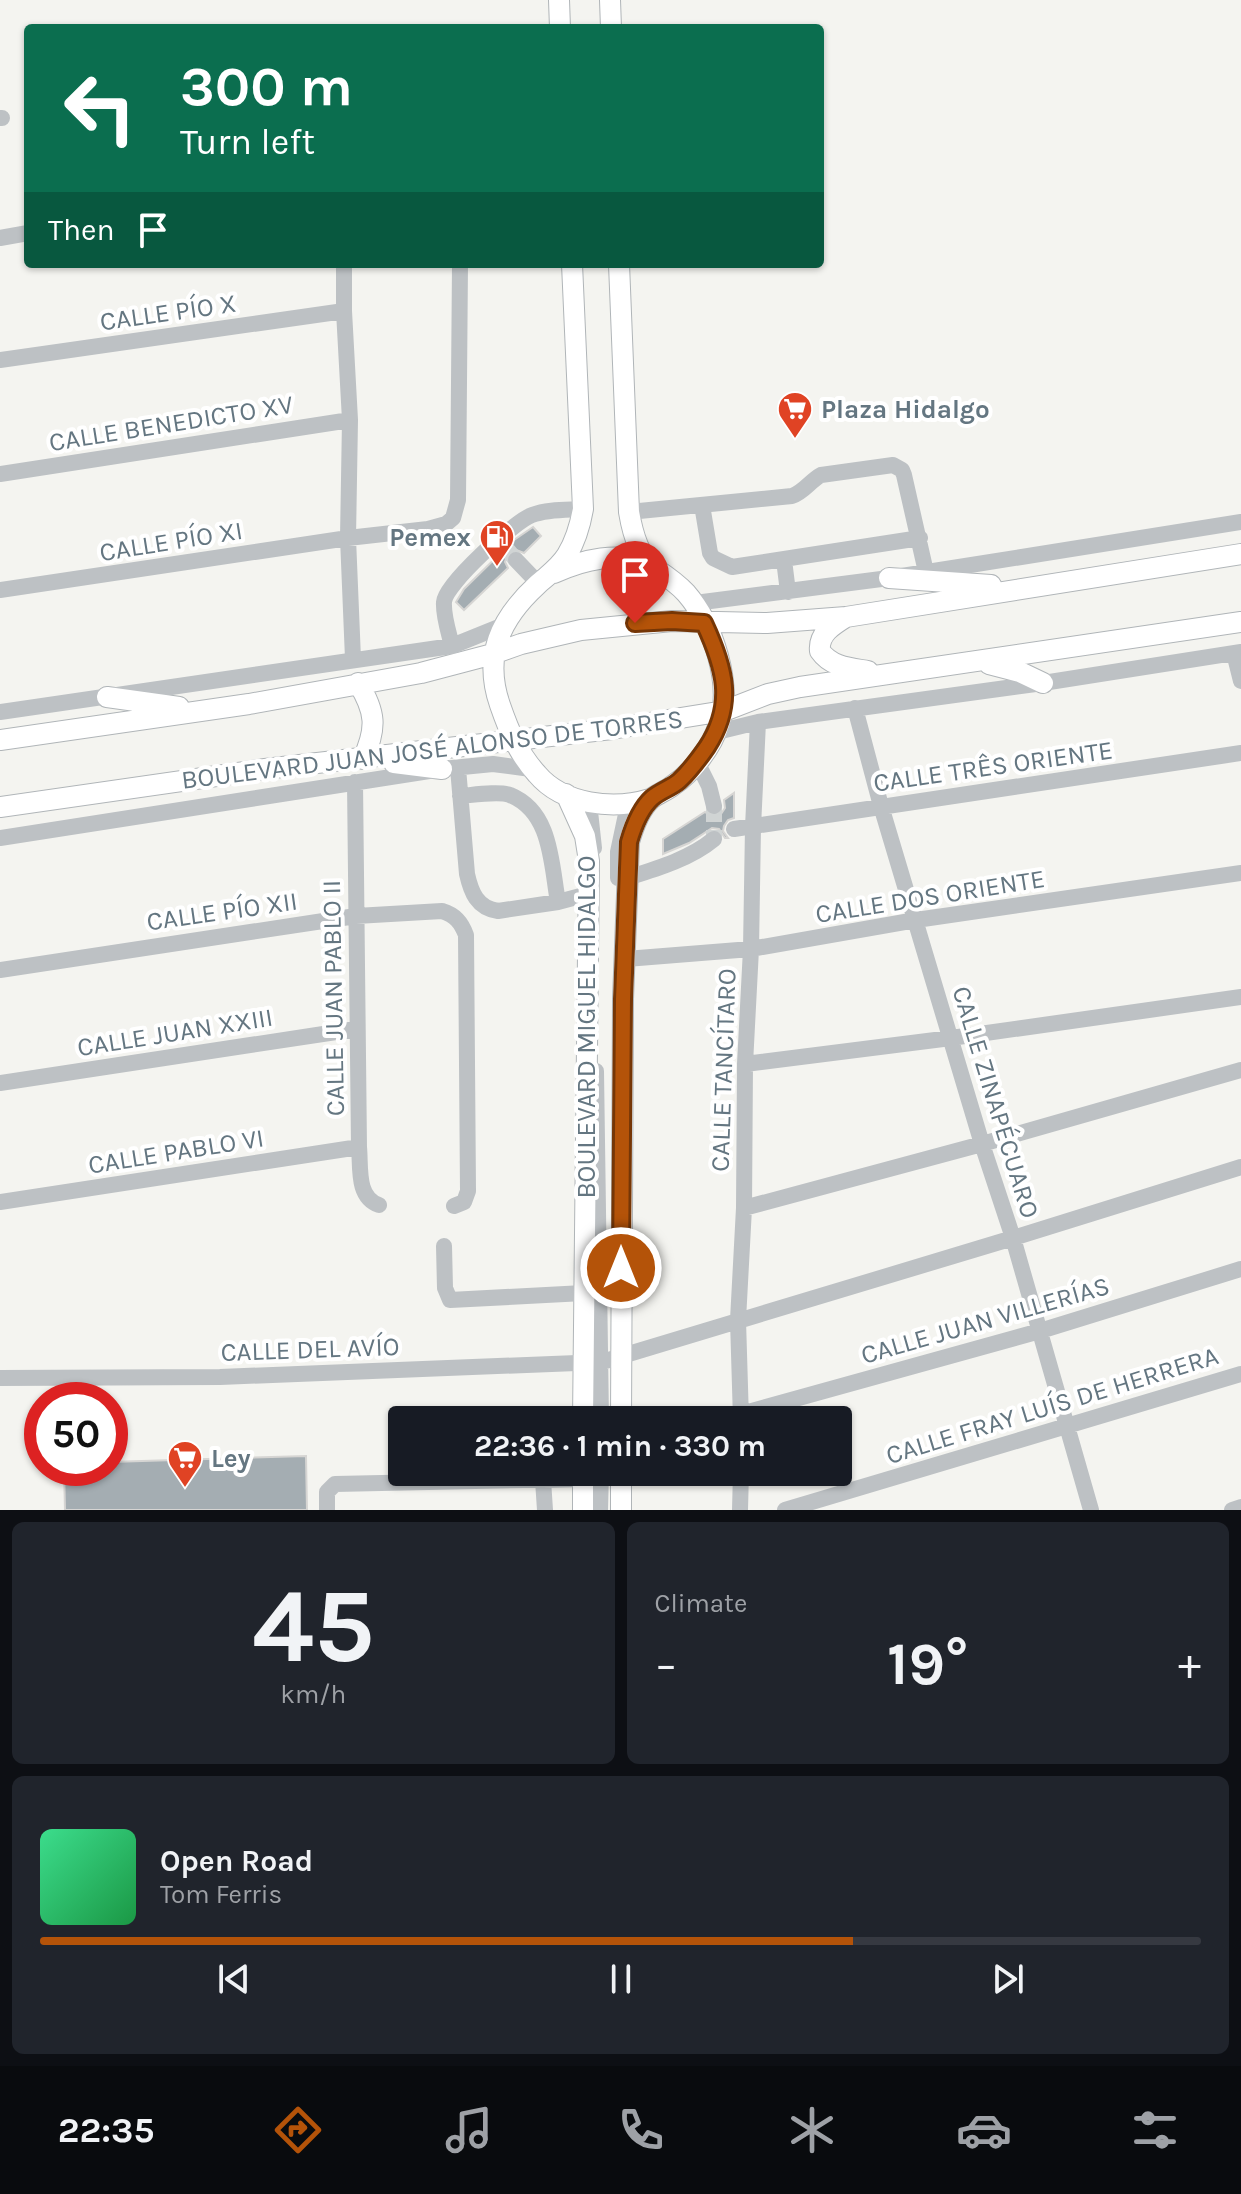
<!DOCTYPE html>
<meta charset="utf-8">
<style>
body{margin:0;font-family:Karla,sans-serif;background:#20242c;color:#f1f3f6;height:100vh;display:flex;flex-direction:column;font-size:30px;white-space:nowrap}
*{box-sizing:border-box;margin:0}
p{font-size:26px;color:#9ea1a6}
.icon{flex:none;width:44px;height:44px;fill:none;stroke:currentColor;stroke-width:2;stroke-linecap:round;stroke-linejoin:round}
.map{position:relative;height:1510px;overflow:hidden}
.drawer{display:flex;flex-direction:column;gap:12px;padding:12px;background:#0d0f14;flex:1}
.drawer>*{flex:none}
.top-card{position:absolute;left:24px;top:24px;width:800px;height:244px;border-radius:8px;box-shadow:0 2px 6px #0004;background:#0b6e4f;color:#fff;overflow:hidden}
.speed{position:absolute;left:24px;top:1382px;display:flex;gap:16px;font-size:40px;font-weight:700;text-align:center}
.speed>*{display:grid;place-content:center;width:104px;height:104px;border-radius:50%;background:#171b24;box-shadow:0 2px 6px #0004;line-height:1}
.speed .limit{border:12px solid #d22;background:#fff;color:#111}
.pin{position:absolute;display:grid;place-items:center;width:68px;height:68px;color:#fff;margin:-82px -34px;border-radius:50% 50% 50% 0;rotate:-45deg;box-shadow:0 0 8px #0007}
.pin .icon{rotate:45deg}
.me{position:absolute;width:88px;margin:-44px;rotate:0deg;stroke-linejoin:round;filter:drop-shadow(0 0 6px #0008)}
.turn{display:flex;align-items:center;gap:28px;height:168px;padding:0 24px;font-size:36px}
.turn .icon{width:104px;height:104px;stroke-width:2.5}
.turn b{display:block;font-size:56px;line-height:68px}
.then{display:flex;align-items:center;height:76px;padding:0 24px;background:#0003;gap:16px;font-size:30px}
.big{font-size:60px;font-weight:700;line-height:1.1}
.drawer .tile{flex:1;display:flex;flex-direction:column;justify-content:center;gap:12px;min-width:0;padding:0 28px;border-radius:12px;background:#20242c}
.drawer .dial{align-items:center;gap:0}
.dial b{font-size:104px;line-height:1}
.song{display:flex;align-items:center;gap:24px}
.cover{width:96px;height:96px;border-radius:12px;background:linear-gradient(135deg,hsl(150 70% 55%),hsl(140 70% 35%))}
.played{height:8px;border-radius:4px;background:linear-gradient(90deg,#b45309 70%,#363941 70%)}
.keys{display:flex;justify-content:space-around;direction:ltr}
.heat{display:flex;justify-content:space-between;align-items:center;font-size:44px;direction:ltr}
.drawer .tiles{flex:1;display:grid;gap:12px;grid-template-columns:1fr 1fr}
.tile:last-child{grid-column:span 2}
.trip{position:absolute;left:388px;top:1406px;width:464px;height:80px;border-radius:8px;background:#171b24;box-shadow:0 2px 6px #0004;font-weight:700;line-height:80px;text-align:center}
.tab-bar{display:flex;height:128px;justify-content:space-around;align-items:center;background:#090b0e;color:#9ea1a6}
.tab-bar .icon{width:56px;height:56px}
.tab-bar .current{color:#b45309}
.tab-bar b{font-size:36px;color:#f1f3f6}
.map>svg:first-child{display:block}
</style>
<div class="map">
<svg width="1241" height="1510" viewBox="0 0 1241 1510">
<rect width="100%" height="100%" fill="#f4f4f0"/>
<path fill="#a4adb2" stroke="#d6d5d3" stroke-width="2" d="M533,527L541,536L524,553L514,549L508,553L505,562L508,568L464,610L456,602L464,589L514,540Z
M734,793V818L728,820L724,826L723,831L728,838H725L719,829L712,828L689,843L663,854V839L705,812L712,817L721,814L725,808L724,800Z
M306,1456L307,1510H65L64,1468H110V1462Z"/>
<g fill="none" stroke-linecap="round" stroke-linejoin="round">
<path stroke="#d0d4d4" stroke-width="16" stroke-dasharray="16 8" stroke-linecap="butt" d="M506,548L516,560
M714,806V839"/>
<defs>
<path id="major" d="M559,0L560,28
M610,0L611,28
M572,264L583,509C580,526 576,540 567,555C559,568 548,575 537,585C500,619 483,656 500,705C509,731 518,753 537,774C563,805 614,810 650,799
M619,264L629,512C632,530 638,555 653,567C665,575 676,582 686,593C713,624 733,685 719,724C712,747 692,773 672,786C666,791 657,794 651,799C640,809 633,828 629,842L623,999L621,1420
M554,573C582,560 620,550 650,565
M889,578L991,585
M846,617C833,625 818,634 820,651C831,667 850,668 868,671
M989,664L1020,672L1043,683
M358,683C376,712 377,728 363,759
M107,697L179,707
M0,740L249,704L421,673L493,654L521,644L581,630L672,621L767,623L846,617L1241,554
M394,763L442,769
M566,794L585,836L589,861L583,1420
M0,807L265,769L612,729L724,711L768,694L800,687L1241,622
M621,1472V1510
M583,1510V1472"/>
</defs>
<use href="#major" stroke="#b0b5b8" stroke-width="22"/>
<path stroke="#bdc1c4" stroke-width="16" d="M0,118H2
M0,238L28,233
M344,264V311L350,420L348,538L353,659
M0,360L344,311
M0,474L350,420
M702,505L710,553L713,558L732,567L920,538
M629,512L792,496C804,492 810,481 821,475L893,465L902,470L904,475L926,572
M516,560L539,584
M784,560L788,592
M0,590L348,538L428,529L446,524L453,518L458,500L460,264
M695,603L889,578L1241,522
M452,646C449,633 443,616 444,602C445,584 515,521 532,515C548,509 566,510 583,509
M1234,653L1241,681
M855,708L881,806L982,1144L1013,1238L1091,1510
M0,712L452,646L504,625
M717,732L758,722L1043,683L1241,652
M697,762L709,786L714,806
M458,768L467,874C471,892 477,908 498,911L558,902L588,894
M355,782L359,1147C361,1167 356,1197 379,1205
M460,796C473,795 499,791 510,795C552,812 551,864 558,902
M589,802L594,848
M734,829L1241,753
M0,838L442,769L493,764L531,769
M618,878V852L628,805
M627,878C656,869 690,859 714,839
M626,959L751,949L916,920L1241,873
M0,970L356,916L442,911C455,915 461,922 466,935L468,1191L464,1202L454,1206
M745,1064L951,1038L1241,997
M596,1071L601,1420
M0,1083L356,1029
M0,1202L359,1147
M744,1208L982,1144L1241,1070
M444,1246L445,1288L450,1300L584,1293
M0,1378L220,1377L602,1362L1013,1238L1241,1167
M741,1414L1040,1331L1241,1269
M741,1420L738,1320L744,1208L745,1064L751,949L753,827L758,722
M543,1480L583,1479
M327,1510V1492L335,1484L524,1480H543L545,1510
M600,1510L601,1472
M740,1510L741,1472
M785,1510L1241,1374
M1232,1510L1241,1507"/>
<use href="#major" stroke="#fff" stroke-width="20"/>
</g>
<g fill="none" stroke-linecap="round" stroke-linejoin="round">
<defs>
<path id="route" d="M621,1268L623,999L629,842C633,828 641,808 652,798C660,791 671,788 679,781C690,771 698,760 707,747C735,704 725,668 704,623L672,621L635,623"/>
</defs>
<use href="#route" stroke="#753606" stroke-width="20"/>
<use href="#route" stroke="#b45309" stroke-width="14"/>
</g>
<defs>
<symbol id="supermarket-pin" viewBox="-11 -11 22 30"><path d="M0 17L-7.5 6A9.5 9.5 0 1 1 7.5 6Z" fill="#e04324" stroke="#fff"/><path d="M-6-5.5h2.5l.6 2H6L4.5 2H-2.5L-4.4-4H-6ZM-1.5 3.2a1.3 1.3 0 1 0 .1 0ZM3 3.2a1.3 1.3 0 1 0 .1 0Z" fill="#fff"/></symbol>
<symbol id="fuel-pin" viewBox="-11 -11 22 30"><path d="M0 17L-7.5 6A9.5 9.5 0 1 1 7.5 6Z" fill="#e04324" stroke="#fff"/><path d="M-5.5-6h7V0h2V4h1.3V-2.5L3-4.5l.8-.8L6-3V5H2.5V1h-1V6h-7ZM-4.2-4.7v3.2H.2V-4.7Z" fill="#fff"/></symbol>
</defs>
<g fill-rule="evenodd">
<use href="#supermarket-pin" x="775" y="389" width="40" height="54"/>
<use href="#fuel-pin" x="477" y="517" width="40" height="54"/>
<use href="#supermarket-pin" x="165" y="1438" width="40" height="54"/>
</g>
<g text-anchor="middle" stroke-width="8" stroke-linejoin="round" paint-order="stroke">
<g font-size="26" fill="#647681" stroke="#fff">
<text transform="translate(168 312) rotate(-8)" y="9">CALLE PÍO X</text>
<text transform="translate(171 423) rotate(-9)" y="9">CALLE BENEDICTO XV</text>
<text transform="translate(171 541) rotate(-9)" y="9">CALLE PÍO XI</text>
<text transform="translate(432 749) rotate(-7)" y="9">BOULEVARD JUAN JOSÉ ALONSO DE TORRES</text>
<text transform="translate(993 766) rotate(-8)" y="9">CALLE TRÊS ORIENTE</text>
<text transform="translate(930 896) rotate(-9)" y="9">CALLE DOS ORIENTE</text>
<text transform="translate(222 911) rotate(-8)" y="9">CALLE PÍO XII</text>
<text transform="translate(333 998) rotate(-91)" y="9">CALLE JUAN PABLO II</text>
<text transform="translate(586 1027) rotate(-90)" y="9">BOULEVARD MIGUEL HIDALGO</text>
<text transform="translate(175 1032) rotate(-9)" y="9">CALLE JUAN XXIII</text>
<text transform="translate(723 1070) rotate(-88)" y="9">CALLE TANCÍTARO</text>
<text transform="translate(996 1102) rotate(73)" y="9">CALLE ZINAPÉCUARO</text>
<text transform="translate(176 1151) rotate(-9)" y="9">CALLE PABLO VI</text>
<text transform="translate(985 1320) rotate(-16)" y="9">CALLE JUAN VILLERÍAS</text>
<text transform="translate(310 1349) rotate(-2)" y="9">CALLE DEL AVÍO</text>
<text transform="translate(1052 1405) rotate(-17)" y="9">CALLE FRAY LUÍS DE HERRERA</text>
</g>
<g font-size="26" font-weight="bold" fill="#647681" stroke="#fff" text-anchor="start">
<text x="821" y="418">Plaza Hidalgo</text>
<text x="471" y="546" text-anchor="end">Pemex</text>
<text x="211" y="1467">Ley</text>
</g>
</g>
</svg>
<div class="speed"><div class="limit">50</div></div>
<div class="pin" style="left:635px;top:623px;background:#d93025"><svg class="icon" aria-label="arrive" viewBox="0 0 24 24"><path d="M6 21V4h12l-3 4 3 4H6"/></svg></div>
<svg class="me" style="left:621px;top:1268px" viewBox="-20 -20 40 40"><circle r="17" fill="#b45309" stroke="#fff" stroke-width="3"/><path d="M0-11L8 9 0 5-8 9z" fill="#fff"/></svg>
<div class="trip">22:36 · 1 min · 330 m</div>
<div class="top-card">
<div class="turn"><svg class="icon" aria-label="left" viewBox="0 0 24 24"><path d="M17 20v-9H6M10 6l-5 5 5 5"/></svg><div><b>300 m</b>Turn left</div></div>
<div class="then">Then<svg class="icon" aria-label="arrive" viewBox="0 0 24 24"><path d="M6 21V4h12l-3 4 3 4H6"/></svg></div>
</div>
</div>
<section class="drawer">
<div class="tiles">
<div class="tile dial"><b>45</b><p>km/h</p></div>
<div class="tile"><p>Climate</p>
<div class="heat"><a>−</a><b class="big">19°</b><a>+</a></div>
</div>
<div class="tile">
<div class="song"><i class="cover"></i><div><b>Open Road</b><p>Tom Ferris</p></div></div>
<div class="played"></div>
<div class="keys"><svg class="icon" aria-label="previous" viewBox="0 0 24 24"><path d="M18 5L8 12l10 7zM5 5v14"/></svg><svg class="icon" aria-label="pause" viewBox="0 0 24 24"><path d="M8 5v14M16 5v14"/></svg><svg class="icon" aria-label="next" viewBox="0 0 24 24"><path d="M6 5l10 7-10 7zM19 5v14"/></svg></div>
</div>
</div>
</section>
<nav class="tab-bar">
<b>22:35</b>
<svg class="icon current" aria-label="directions" viewBox="0 0 24 24"><path d="M12 3l9 9-9 9-9-9zM9 14v-3h6M13 9l2 2-2 2"/></svg>
<svg class="icon" aria-label="music" viewBox="0 0 24 24"><path d="M9 18V5l10-2v13"/><circle cx="6" cy="18" r="3"/><circle cx="16" cy="16" r="3"/></svg>
<svg class="icon" aria-label="phone" viewBox="0 0 24 24"><path d="M5 4h4l2 5-3 2q2 4 5 5l2-3 5 2v4C11 20 4 13 5 4z"/></svg>
<svg class="icon" aria-label="climate" viewBox="0 0 24 24"><path d="M12 3v18M4 7l16 10M4 17L20 7"/></svg>
<svg class="icon" aria-label="car" viewBox="0 0 24 24"><path d="M5 17H2v-5l4-1 3-4h7l3 4 3 1v5h-3M9 17h6M6 11h13"/><circle cx="7" cy="17" r="2"/><circle cx="17" cy="17" r="2"/></svg>
<svg class="icon" aria-label="filters" viewBox="0 0 24 24"><path d="M4 7h16M4 17h16"/><circle cx="9" cy="7" r="2"/><circle cx="15" cy="17" r="2"/></svg>
</nav>
